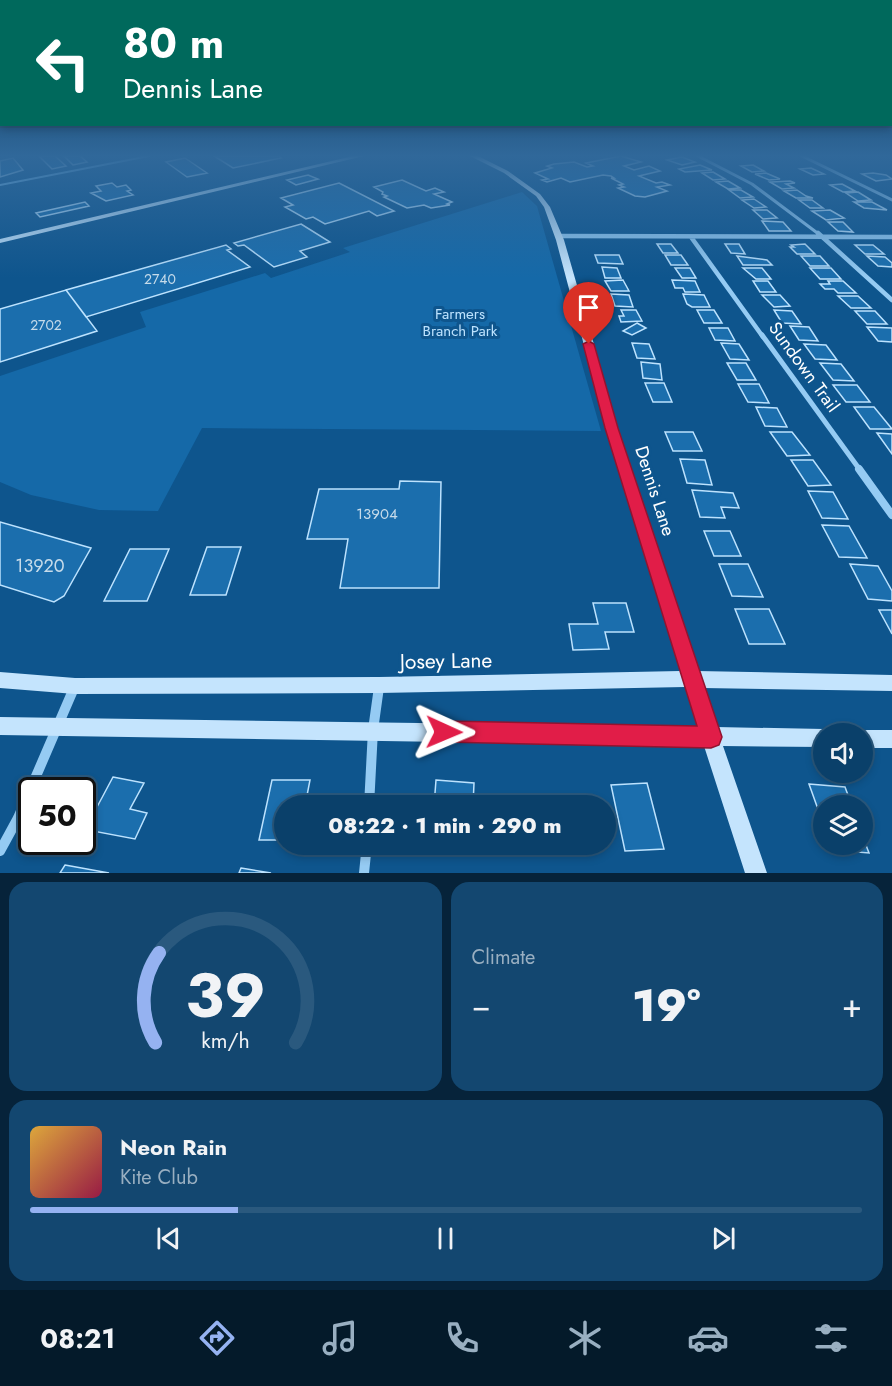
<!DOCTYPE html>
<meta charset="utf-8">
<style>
body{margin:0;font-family:Jost,sans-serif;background:#134770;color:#f1f3f6;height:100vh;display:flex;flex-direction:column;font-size:22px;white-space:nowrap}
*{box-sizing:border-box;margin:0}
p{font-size:20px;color:#99afc1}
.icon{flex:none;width:33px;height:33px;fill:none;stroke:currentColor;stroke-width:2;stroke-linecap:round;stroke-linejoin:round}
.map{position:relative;height:873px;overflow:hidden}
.side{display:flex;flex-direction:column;gap:9px;padding:9px;background:#06233a;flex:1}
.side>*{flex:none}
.top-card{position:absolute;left:0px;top:0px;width:892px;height:126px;box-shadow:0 3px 9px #0003,0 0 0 2px #2a597e;background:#00695c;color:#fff;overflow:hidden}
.tools{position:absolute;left:813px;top:723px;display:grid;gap:12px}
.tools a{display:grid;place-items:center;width:60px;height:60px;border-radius:50%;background:#0a406a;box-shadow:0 3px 9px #0003,0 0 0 2px #2a597e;font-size:30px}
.speed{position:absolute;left:18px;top:777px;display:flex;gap:12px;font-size:30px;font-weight:700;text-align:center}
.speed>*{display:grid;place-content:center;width:78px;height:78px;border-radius:50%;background:#0a406a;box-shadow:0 3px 9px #0003,0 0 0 2px #2a597e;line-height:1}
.speed .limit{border:3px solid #111;border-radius:9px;background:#fff;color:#111}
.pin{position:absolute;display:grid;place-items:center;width:51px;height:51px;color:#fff;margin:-62px -26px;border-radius:50% 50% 50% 0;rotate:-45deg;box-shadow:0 0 6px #0007}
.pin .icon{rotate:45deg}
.me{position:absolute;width:66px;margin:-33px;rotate:91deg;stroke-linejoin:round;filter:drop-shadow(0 0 4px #0008)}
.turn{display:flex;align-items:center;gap:21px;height:126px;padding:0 24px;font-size:27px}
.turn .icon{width:78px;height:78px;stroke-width:2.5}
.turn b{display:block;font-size:42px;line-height:51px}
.big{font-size:45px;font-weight:800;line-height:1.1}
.side .tile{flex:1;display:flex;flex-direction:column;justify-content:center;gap:9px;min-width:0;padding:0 21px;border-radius:18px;background:#134770}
.side .dial{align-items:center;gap:0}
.dial svg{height:156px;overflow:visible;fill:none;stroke:#2a597e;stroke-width:7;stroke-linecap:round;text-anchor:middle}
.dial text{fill:#f1f3f6;stroke:none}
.song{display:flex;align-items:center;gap:18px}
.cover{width:72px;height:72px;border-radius:9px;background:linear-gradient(135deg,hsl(40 70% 55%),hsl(340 70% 35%))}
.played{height:6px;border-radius:3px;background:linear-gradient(90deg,#95b2f1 25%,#2a597e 25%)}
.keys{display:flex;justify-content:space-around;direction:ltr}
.heat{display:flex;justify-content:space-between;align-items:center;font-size:33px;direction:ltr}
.side .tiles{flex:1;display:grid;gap:9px;grid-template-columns:1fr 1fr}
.tile:last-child{grid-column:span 2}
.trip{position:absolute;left:274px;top:795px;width:342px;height:60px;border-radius:30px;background:#0a406a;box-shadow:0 3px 9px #0003,0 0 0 2px #2a597e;font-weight:800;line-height:60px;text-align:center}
.menu{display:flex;height:96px;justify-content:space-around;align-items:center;background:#041a2a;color:#99afc1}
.menu .icon{width:42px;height:42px}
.menu .on{color:#95b2f1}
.menu b{font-size:27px;color:#f1f3f6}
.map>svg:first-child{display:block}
</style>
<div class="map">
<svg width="892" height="873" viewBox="0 0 892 873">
<rect width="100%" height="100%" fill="#0e558d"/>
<path fill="#1569a8" d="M522,192L537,206L601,431L202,428L158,511L99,510L31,495L0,482V376L146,327L140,312L265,273L271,278L350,252L343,248Z"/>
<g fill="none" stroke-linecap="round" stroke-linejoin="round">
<path stroke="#86c8f7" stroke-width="2" d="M0,185L149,156"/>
</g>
<path fill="#1b6ead" stroke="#bce2fe" stroke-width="1.5" d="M39,156H55L66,166L52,169Z
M64,156H80L87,162L73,165Z
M214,156H278L281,158L233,168Z
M621,156L641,162L624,166L634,170L649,166L660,171L639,176L656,183L662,182L670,185L657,187L667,191L645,197L635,196L618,188L624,187L619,185L623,184L611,178H614L611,176L603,175L570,182L561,178L547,182L542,180L548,179L535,173L552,168L547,166L554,164L574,162L587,167L593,166L586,163Z
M682,157L695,162L682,165L667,160Z
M13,158L23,170L0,177V161Z
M185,158L207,173L187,177L166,162Z
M700,165L712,170L685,172L679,169Z
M753,165L764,171L752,172L741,166Z
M811,168L824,174L813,175L800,169Z
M713,172L725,179L713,180L702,173Z
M766,173L780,179L769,180L755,174Z
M873,173L886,175L892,179L876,181L862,174Z
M308,175L318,179L296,185L287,180Z
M402,180L426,191L435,188L444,192L434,194L452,202L447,204L450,205L431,208L424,205L407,208L384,197L387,196L382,194L383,192L374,187Z
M728,181L740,188L728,189L716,182Z
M790,181L795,183L786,184L794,188L782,189L770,182Z
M112,183L117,187L126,185L131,190L127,191L133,195L106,201L91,193L101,191L96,186Z
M339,183L394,211L377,216L369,211L325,224L313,217L306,219L285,207L293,205L281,198Z
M842,184L855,191L843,192L830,185Z
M729,190H741L753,197L740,198Z
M797,190L806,196L813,198H796L784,191Z
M858,192L871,200L858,201L846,193Z
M754,199L766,207L754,208L742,200Z
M799,200H812L823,208H810Z
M85,202L89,206L40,217L36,213Z
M854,202H872L887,210L864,208Z
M753,210H767L777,218L763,219Z
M830,210L844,218L826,220L812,211Z
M762,221L783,222L791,231H769Z
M828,222H843L853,232L838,231Z
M301,224L330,242L300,251L307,257L274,267L244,245L238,246L234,243Z
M657,244H671L678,253H663Z
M725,244H739L745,254L731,253Z
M805,244L815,254H797L790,247H794L791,245Z
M226,245L231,249L227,250L250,267L86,317L66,290Z
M855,245H873L884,254H865Z
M595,255H619L623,264L598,263Z
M665,255H681L688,265H671Z
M737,256L767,260L772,265H743Z
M801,256H820L829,266H810Z
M867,256L885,257L892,263V267L878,266Z
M602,267L617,268L621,278H605Z
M675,268H690L696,278H682Z
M743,268H762L771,279H756Z
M810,268H831L841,279H820Z
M623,280L629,291H611L605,281Z
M672,280L695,281L700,292H685L683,288H675Z
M753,281H768L776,292H760Z
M828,281H843L856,293H838L834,289H825L820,284H830Z
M66,290L97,331L0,362V309Z
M611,294L629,295L633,307L615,306Z
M683,294L704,295L710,307H692L687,304Z
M762,295H780L790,306L774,307Z
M838,296H858L871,308H851Z
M621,310H636L642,321L621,322L619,316H624Z
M697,310H714L722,323H704Z
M774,310L792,311L801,324L782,323Z
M855,311H875L887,324H867Z
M637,323L646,328L632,335L623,331Z
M790,326L809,327L818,341L799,340Z
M867,327L892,328V342L878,341Z
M709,328H728L735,341L715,340Z
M632,343L649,344L655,359L637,358Z
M721,343L739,344L749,360L730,359Z
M804,344L826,345L837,360L815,359Z
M641,362L660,364L662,380L643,378Z
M727,363H746L756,380H737Z
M820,363L841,364L854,381L833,380Z
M645,383H664L672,402H653Z
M738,384H759L769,403L748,402Z
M833,385H857L870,402H846Z
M756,407L777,408L787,427L765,426Z
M854,407H874L892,429H870Z
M665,432H693L702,451H673Z
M770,432H792L810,455L787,456Z
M877,433L892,434V454Z
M680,459L705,460L712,485L687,483Z
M791,460H813L831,485L808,486Z
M400,481L441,482L439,588H340L348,539H307L319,489H399Z
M692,490L733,493L739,508L721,507L725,518L700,517Z
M808,491L833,492L848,519L822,518Z
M0,522L91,548L64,596L54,602L0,585Z
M822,525L849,526L867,558L839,557Z
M704,531H730L741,556H714Z
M207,547H241L226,595H190Z
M130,549H169L147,601H104Z
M719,564H748L763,597L732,596Z
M850,564L878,566L892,591V601L868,599Z
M593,603H626L634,632H605L609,649L573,650L569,624H598Z
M735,609H769L785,644H749Z
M879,610H892V634Z
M113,777L144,783L130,809L147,813L135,839L82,829V813L87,805L97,807Z
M272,780H310L305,806H285V840H259Z
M436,780L474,783L473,806H434Z
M647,783L664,849L625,851L611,785Z
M809,784L845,787L852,806H824V826Z
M862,835L869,853L832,850L830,844H862Z
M65,865L109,873H60Z
M241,868L271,873H239Z"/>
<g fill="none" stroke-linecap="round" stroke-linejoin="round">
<path stroke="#95cbf3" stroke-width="3" d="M698,156L752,184L820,235
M802,156L892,200"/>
<path stroke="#95cbf3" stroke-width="4.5" d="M818,233L892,300
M559,236L892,237
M691,237L763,337"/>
<path stroke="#95cbf3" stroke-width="5" d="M762,335L860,470"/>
<path stroke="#95cbf3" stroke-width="8" d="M859,469L892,515"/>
<path stroke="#95cbf3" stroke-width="10" d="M369,806L373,730L379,687
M0,851L18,818L74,688
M364,873L367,844"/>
<path fill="#c4e4fd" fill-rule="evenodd" d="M353,156H364L0,243V239Z
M470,156H478L508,171L540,194L550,207L564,240L618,428L697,671L892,675V691L703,688L716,727L824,729L832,734H824V747L723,746L767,873H745L704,746L0,735V717L698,727L685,687L379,693L75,694L0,688V672L75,678L379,677L680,671L606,428L556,240L544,207L536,196L504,173Z
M862,730H892V748H862V734H855Z"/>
</g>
<linearGradient id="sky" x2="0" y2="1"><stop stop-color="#082f4e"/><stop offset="0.56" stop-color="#30689a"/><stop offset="1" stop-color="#30689a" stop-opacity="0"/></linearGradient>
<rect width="892" height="278" fill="url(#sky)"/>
<path fill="#e11d48" stroke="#92132f" stroke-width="1.5" d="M589,341L594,344L618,428L722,737L719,745L711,748L444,742L436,739L433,732L436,724L444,721L697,726L605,428L583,344Z"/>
<g text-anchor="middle" stroke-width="6" stroke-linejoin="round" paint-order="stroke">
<g font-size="14" fill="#c6dbea">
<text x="160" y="284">2740</text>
<text x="46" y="330">2702</text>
</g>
<g font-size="15" fill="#bce2fe" stroke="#0e558d">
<text x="460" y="319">Farmers<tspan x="460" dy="17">Branch Park</tspan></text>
</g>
<g font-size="15" fill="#c6dbea">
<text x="377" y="519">13904</text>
</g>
<g font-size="18" fill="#fff" stroke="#0e558d">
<text transform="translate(804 367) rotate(54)" y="6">Sundown Trail</text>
<text transform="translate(655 491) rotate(72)" y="6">Dennis Lane</text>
</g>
<g font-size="18" fill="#c6dbea">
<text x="40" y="572">13920</text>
</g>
<g font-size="21" fill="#fff" stroke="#0e558d">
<text transform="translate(446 661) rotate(-1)" y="7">Josey Lane</text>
</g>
</g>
</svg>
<div class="tools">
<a><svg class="icon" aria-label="sound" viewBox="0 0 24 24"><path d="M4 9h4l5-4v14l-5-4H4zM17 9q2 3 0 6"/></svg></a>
<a><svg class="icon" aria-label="layers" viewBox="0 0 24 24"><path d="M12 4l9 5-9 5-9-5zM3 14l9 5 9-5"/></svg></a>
</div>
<div class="speed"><div class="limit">50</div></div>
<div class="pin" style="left:589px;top:344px;background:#d93025"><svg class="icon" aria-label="arrive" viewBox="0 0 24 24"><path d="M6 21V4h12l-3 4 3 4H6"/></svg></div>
<svg class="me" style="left:444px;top:732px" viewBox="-20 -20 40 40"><path d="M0-17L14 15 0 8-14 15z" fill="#e11d48" stroke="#fff" stroke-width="4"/></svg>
<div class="trip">08:22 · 1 min · 290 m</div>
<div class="top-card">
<div class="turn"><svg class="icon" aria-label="left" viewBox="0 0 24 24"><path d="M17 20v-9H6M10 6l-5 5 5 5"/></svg><div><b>80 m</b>Dennis Lane</div></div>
</div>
</div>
<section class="side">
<div class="tiles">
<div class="tile dial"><svg viewBox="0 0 100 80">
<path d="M14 69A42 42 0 1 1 86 69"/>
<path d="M14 69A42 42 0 0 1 16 23" stroke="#95b2f1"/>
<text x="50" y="56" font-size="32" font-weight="700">39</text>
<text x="50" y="72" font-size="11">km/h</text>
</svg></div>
<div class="tile"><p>Climate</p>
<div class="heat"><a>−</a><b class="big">19°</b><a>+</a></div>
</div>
<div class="tile">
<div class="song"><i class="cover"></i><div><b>Neon Rain</b><p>Kite Club</p></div></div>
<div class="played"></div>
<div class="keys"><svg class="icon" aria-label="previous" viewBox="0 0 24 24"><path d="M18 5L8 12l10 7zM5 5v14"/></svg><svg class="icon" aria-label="pause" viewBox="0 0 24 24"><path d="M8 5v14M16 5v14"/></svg><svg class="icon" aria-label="next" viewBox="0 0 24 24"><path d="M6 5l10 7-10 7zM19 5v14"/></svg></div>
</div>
</div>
</section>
<nav class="menu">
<b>08:21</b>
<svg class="icon on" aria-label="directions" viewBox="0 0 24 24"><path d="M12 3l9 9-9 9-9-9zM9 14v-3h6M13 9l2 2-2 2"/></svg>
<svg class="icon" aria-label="music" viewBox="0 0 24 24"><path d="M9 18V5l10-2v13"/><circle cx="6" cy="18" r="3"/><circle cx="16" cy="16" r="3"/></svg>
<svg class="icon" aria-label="phone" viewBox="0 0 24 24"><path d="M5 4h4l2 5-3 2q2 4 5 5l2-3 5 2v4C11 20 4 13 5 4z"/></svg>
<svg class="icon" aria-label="climate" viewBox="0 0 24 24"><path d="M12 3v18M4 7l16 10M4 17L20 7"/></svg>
<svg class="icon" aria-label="car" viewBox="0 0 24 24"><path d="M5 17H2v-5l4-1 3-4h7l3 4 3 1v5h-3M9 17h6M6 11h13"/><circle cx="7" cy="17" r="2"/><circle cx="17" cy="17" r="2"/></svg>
<svg class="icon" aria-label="filters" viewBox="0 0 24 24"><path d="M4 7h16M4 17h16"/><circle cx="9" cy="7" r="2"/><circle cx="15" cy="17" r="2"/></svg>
</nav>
